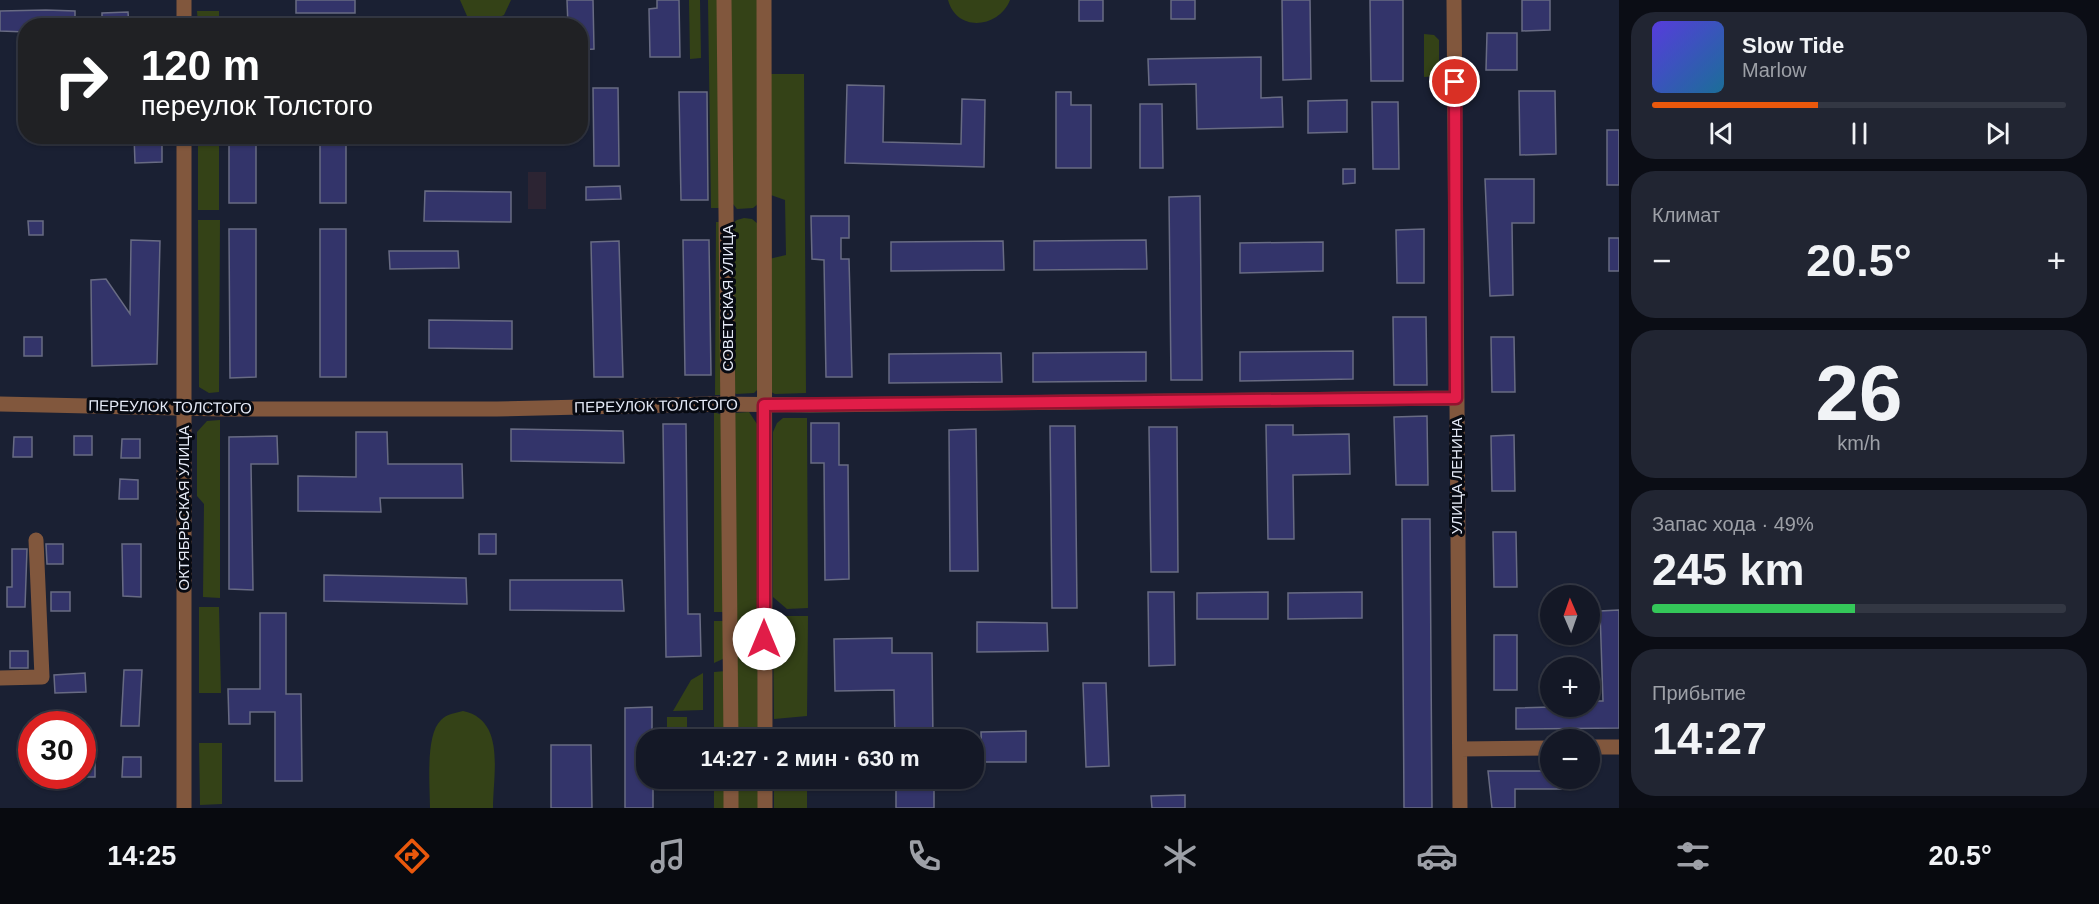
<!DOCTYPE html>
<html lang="ru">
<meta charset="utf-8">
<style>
body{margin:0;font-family:Helvetica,sans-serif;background:#212532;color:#f1f3f6;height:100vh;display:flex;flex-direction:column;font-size:22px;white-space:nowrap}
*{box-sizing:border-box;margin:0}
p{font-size:20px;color:#9da0a7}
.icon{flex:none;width:33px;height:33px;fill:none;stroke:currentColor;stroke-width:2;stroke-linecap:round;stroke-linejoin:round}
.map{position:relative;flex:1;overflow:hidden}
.side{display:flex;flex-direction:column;gap:12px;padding:12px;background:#0b0d15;width:480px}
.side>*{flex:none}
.guide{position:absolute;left:18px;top:18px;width:570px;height:126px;border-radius:24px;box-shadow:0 2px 4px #0004,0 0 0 2px #333743;background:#202124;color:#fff;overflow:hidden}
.needle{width:39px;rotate:358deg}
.buttons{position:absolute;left:1540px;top:585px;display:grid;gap:12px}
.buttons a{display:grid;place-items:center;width:60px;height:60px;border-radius:50%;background:#141826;box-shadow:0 2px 4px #0004,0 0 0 2px #333743;font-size:30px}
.speed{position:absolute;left:18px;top:711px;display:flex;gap:12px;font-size:30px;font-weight:700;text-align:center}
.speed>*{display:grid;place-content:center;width:78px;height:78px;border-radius:50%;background:#141826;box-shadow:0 2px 4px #0004,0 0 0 2px #333743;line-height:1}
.speed .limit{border:9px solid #d22;background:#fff;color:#111}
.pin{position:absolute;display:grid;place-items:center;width:51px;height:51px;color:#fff;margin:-26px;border:3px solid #fff;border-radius:50%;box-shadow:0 2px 6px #0007}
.me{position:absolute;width:66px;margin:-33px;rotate:0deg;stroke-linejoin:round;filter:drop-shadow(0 0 4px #0008)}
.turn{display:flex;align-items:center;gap:21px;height:126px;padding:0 24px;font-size:27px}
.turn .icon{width:78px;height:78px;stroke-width:2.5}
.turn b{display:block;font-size:42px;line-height:51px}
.big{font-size:45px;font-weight:700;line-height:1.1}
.side .widget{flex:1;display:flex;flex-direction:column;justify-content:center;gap:9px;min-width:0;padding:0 21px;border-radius:24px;background:#212532}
.side .dial{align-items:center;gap:0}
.dial b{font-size:78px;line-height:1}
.song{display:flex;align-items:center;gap:18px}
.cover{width:72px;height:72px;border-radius:9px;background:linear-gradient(135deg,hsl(250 70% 55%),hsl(200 70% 35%))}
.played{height:6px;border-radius:3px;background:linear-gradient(90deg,#ea580c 40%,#333743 40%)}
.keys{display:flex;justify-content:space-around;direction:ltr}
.heat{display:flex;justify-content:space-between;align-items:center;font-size:33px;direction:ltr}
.charge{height:9px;border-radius:4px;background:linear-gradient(90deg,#34c759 49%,#333743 0)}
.trip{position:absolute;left:636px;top:729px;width:348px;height:60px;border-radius:24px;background:#141826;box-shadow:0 2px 4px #0004,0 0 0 2px #333743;font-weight:700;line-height:60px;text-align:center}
.dock{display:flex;height:96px;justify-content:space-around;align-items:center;background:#080a0f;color:#9da0a7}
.dock .icon{width:42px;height:42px}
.dock .current{color:#ea580c}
.dock b{font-size:27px;color:#f1f3f6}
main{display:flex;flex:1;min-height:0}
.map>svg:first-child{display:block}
</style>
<main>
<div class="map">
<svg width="1619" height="808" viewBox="0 0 1619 808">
<rect width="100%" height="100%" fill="#1a2033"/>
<path fill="#2c2433" d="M528,172H546V209H528Z"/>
<path fill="#344217" d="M460,0H511L504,15L486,23L467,16Z
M689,0H700L701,58L690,59Z
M708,0H718L720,208H711Z
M730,0H758V204L753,208L737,209L733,204Z
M948,0H1010C999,28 957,33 948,0Z
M197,11H219V25H198Z
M1424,34L1434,35L1439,40V76L1424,77Z
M767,74H804L806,393L775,394L769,391V259L786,255L785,200L768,194Z
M198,137H219V210H198Z
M744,218L752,219L758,224V389L754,393L736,394L732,390V224L737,220Z
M198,220H220L219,392L209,393L199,387Z
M716,222H724V395H715Z
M714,412L722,415L726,612H714Z
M749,412L757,424L758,739H736L734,413Z
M783,418H807L808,608L787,609L773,597V432L777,423Z
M220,420V598L203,597L204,504L197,496V432L207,421Z
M199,607H219L221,693H199Z
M785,616H808L807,716L774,719L773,627L778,619Z
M714,621H726L725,658L714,663Z
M726,671V739H714V672Z
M703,673V710L673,711L691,680Z
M463,711C506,720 493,774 493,808H430C430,786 425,735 441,720C447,714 455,713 463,711Z
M667,717H687V739H667Z
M807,730V739H774V731Z
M199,743H222V804L200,805Z
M714,779H727V808H714Z
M736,779H758V808H737Z
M774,779H807V808H774Z"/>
<path fill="#33346a" stroke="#686b83" stroke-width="1.5" d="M296,0H355V13H296Z
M567,0H593L594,49L580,50V26H568Z
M657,0H679L680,57H650L649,9L657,8Z
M1079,0H1103V21H1079Z
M1171,0H1195V19H1171Z
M1282,0H1310L1311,79L1283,80Z
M1370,0H1403V81H1371Z
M1522,0H1550V30L1522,31Z
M46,10L75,11V26H26V32L0,31V11Z
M128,12L129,26H102V13Z
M1487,33H1517V70H1486Z
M1261,57V98L1282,97L1283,127L1197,129L1196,84L1149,85L1148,59Z
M847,85L884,86L883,142L961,144L962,99L985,100L984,167L845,163Z
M593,88H618L619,166H594Z
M1519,91H1555L1556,154L1520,155Z
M679,92H707L708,200H681Z
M1056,92H1071V105H1091V168H1056Z
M1347,100V132L1308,133V101Z
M1372,102H1398L1399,169H1373Z
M1140,104H1162L1163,168H1140Z
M1607,130H1619V185H1607Z
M134,136H162V162L135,163Z
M229,136H256V203H229Z
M320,136H346V203H320Z
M1343,169H1355V183L1343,184Z
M1485,179H1534V223H1512L1513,295L1490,296Z
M620,186L621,199L586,200V187Z
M425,191L511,192V222L424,221Z
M1200,196L1202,380H1171L1169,197Z
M811,216H849V238H841V259H849L852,377H826L824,260L812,259Z
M28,221H43V235H29Z
M229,229H256V377L230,378Z
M320,229H346V377H320Z
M1424,229V283H1397L1396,230Z
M1609,238H1619V271H1609Z
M131,240L160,241L157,364L92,366L91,280L106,279L130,314Z
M683,240H709L711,375H685Z
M1146,240L1147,269L1034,270V241Z
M619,241L623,377H594L591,242Z
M1003,241L1004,270L891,271V242Z
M1323,242V271L1240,273V243Z
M389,251H458L459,268L390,269Z
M1393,317H1426L1427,385H1394Z
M429,320L512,321V349L429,348Z
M24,337H42V356H24Z
M1491,337H1514L1515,392H1492Z
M1353,351V379L1240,381V352Z
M1146,352V381L1033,382V353Z
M1001,353L1002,382L889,383V354Z
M1427,416L1428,485H1396L1394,417Z
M811,423H839V465H848L849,579L825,580L824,463H811Z
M663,424H686L688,614H700L701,656L666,657Z
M1266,425H1293V435L1349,434L1350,474L1293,475L1294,539H1268Z
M1050,426H1075L1077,608H1052Z
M1149,427H1177L1178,572H1151Z
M511,429L623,431L624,463L511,461Z
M976,429L978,571H950L949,430Z
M356,432H387L388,464H462L463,498H380L381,512L298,511V476L356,477Z
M1514,435L1515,491H1492L1491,436Z
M74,436H92V455H74Z
M277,436L278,464H251L253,590L229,589V437Z
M14,437H32V457H13Z
M122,439H140V458H121Z
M120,479L138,480V499H119Z
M1402,519H1430L1432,808H1404Z
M1493,532H1516L1517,587H1494Z
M479,534H496V554H479Z
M46,544H63V564H47Z
M122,544H141V597L123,596Z
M12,549H27L25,607H7V587H12Z
M324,575L466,578L467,604L324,601Z
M510,580H622L624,611L510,610Z
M51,592H70V611H51Z
M1148,592H1174L1175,665L1149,666Z
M1268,592V619H1197V593Z
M1362,592V618L1288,619V593Z
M1619,610V728L1516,729V708L1590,706V701H1603L1600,611Z
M260,613H286V694H301L302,781H275V712H250V724H229L228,689H260Z
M977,622L1047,623L1048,651L977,652Z
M1494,635H1517V690H1494Z
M892,638V653H932L933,740H895L894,690L835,691L834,639Z
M10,651H28V668H10Z
M124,670H142L139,726H121Z
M85,673L86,692L55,693L54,675Z
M1083,683H1106L1109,766L1086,767Z
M652,707V740H646V778H653V808H625V708Z
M1026,731V762H982L981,732Z
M551,745H591L592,808H551Z
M123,757H141V777H122Z
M82,758H95V777H82Z
M1488,771H1551V778H1561V789H1515V808H1492Z
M896,778H934V808H896Z
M1185,795V808H1152L1151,796Z"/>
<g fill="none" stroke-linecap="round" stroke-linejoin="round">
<path stroke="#81573d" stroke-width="15" d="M184,0V26
M724,0L731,740
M764,0L765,740
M1454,0L1460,808
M0,404L222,409H497L711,404L810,405L1456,398
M0,678L42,677L36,540
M1590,747H1619
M1460,749L1551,748
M731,778V808
M184,808V136
M765,808V778"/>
</g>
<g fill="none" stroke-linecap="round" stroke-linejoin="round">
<defs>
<path id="route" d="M764,639V405L1456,398L1455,82"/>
</defs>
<use href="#route" stroke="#92132f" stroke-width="15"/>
<use href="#route" stroke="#e11d48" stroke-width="10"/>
</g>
<g text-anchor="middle" stroke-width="6" stroke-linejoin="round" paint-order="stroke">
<g font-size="15" fill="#e6ebf8" stroke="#070a12">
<text transform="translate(728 298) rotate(-90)" y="5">СОВЕТСКАЯ УЛИЦА</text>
<text transform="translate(656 406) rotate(-1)" y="5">ПЕРЕУЛОК ТОЛСТОГО</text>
<text transform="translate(170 407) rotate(1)" y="5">ПЕРЕУЛОК ТОЛСТОГО</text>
<text transform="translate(1457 476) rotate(-90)" y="5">УЛИЦА ЛЕНИНА</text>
<text transform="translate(184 508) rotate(-90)" y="5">ОКТЯБРЬСКАЯ УЛИЦА</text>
</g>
</g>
</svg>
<div class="buttons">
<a><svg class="needle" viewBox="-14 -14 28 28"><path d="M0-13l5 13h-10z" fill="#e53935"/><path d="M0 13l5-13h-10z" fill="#9da0a7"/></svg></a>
<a>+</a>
<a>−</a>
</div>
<div class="speed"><div class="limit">30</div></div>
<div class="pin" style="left:1455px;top:82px;background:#d93025"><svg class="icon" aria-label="arrive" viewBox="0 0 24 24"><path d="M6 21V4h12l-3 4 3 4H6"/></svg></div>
<svg class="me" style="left:764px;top:639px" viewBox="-20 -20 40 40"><circle r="19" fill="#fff"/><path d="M0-13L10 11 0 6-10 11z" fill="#e11d48"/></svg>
<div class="trip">14:27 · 2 мин · 630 m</div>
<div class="guide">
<div class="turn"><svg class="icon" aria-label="right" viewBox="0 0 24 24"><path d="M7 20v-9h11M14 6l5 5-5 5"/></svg><div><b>120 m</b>переулок Толстого</div></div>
</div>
</div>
<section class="side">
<div class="widget">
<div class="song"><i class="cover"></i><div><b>Slow Tide</b><p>Marlow</p></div></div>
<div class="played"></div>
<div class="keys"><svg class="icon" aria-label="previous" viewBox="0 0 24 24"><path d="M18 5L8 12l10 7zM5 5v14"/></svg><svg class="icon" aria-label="pause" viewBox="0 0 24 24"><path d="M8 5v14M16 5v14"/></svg><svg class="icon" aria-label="next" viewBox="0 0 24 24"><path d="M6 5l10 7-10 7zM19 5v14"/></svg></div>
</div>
<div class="widget"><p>Климат</p>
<div class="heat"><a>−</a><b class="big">20.5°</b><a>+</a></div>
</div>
<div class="widget dial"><b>26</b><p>km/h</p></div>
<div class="widget"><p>Запас хода · 49%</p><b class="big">245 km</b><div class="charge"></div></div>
<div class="widget"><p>Прибытие</p><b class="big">14:27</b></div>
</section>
</main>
<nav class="dock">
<b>14:25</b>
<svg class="icon current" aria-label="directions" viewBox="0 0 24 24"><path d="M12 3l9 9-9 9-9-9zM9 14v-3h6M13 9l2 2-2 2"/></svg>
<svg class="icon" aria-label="music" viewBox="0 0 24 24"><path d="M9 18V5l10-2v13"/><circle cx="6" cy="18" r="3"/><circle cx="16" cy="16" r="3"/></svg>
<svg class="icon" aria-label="phone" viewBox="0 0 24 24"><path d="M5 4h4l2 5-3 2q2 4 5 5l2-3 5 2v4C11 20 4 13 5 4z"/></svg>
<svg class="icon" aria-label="climate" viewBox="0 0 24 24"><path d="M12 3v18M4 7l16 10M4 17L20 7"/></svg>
<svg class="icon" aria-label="car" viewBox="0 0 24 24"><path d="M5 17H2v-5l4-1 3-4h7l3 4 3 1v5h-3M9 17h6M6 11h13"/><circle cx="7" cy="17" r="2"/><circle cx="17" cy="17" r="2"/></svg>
<svg class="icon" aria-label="filters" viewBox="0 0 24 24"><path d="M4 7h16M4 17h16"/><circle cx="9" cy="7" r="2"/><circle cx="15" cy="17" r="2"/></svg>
<b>20.5°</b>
</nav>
